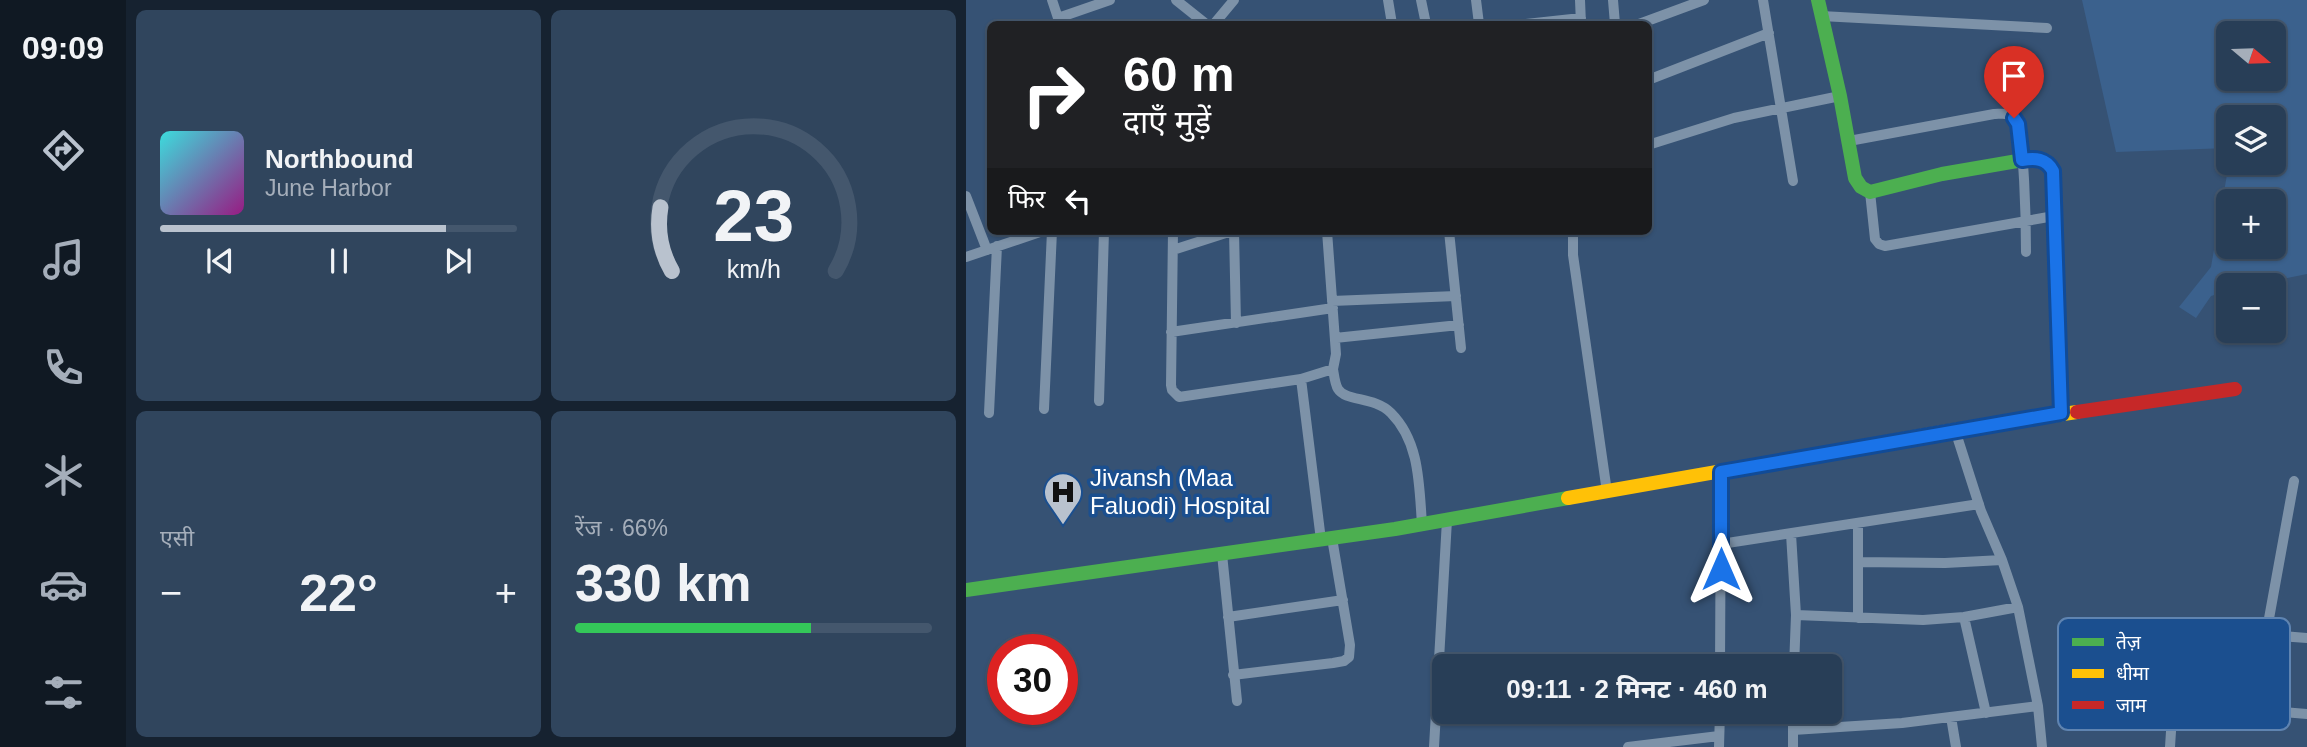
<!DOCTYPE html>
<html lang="hi">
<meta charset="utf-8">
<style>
body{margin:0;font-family:Arial,"Noto Sans Devanagari",sans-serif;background:#30455d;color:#f1f3f6;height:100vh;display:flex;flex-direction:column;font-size:26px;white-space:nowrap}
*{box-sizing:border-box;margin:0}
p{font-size:23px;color:#a5aeba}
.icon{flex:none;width:38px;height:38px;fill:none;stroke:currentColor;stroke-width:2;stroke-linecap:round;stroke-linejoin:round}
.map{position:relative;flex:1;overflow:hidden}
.sheet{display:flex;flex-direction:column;gap:10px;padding:10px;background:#162230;width:840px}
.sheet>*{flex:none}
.hud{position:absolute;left:21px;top:21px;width:665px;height:214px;border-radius:10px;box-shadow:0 2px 5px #0004,0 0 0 2px #44576d;background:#202124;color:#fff;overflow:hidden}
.needle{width:46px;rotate:109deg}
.controls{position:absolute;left:1250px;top:21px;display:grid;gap:14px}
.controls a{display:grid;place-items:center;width:70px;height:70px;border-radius:10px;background:#283e57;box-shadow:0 2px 5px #0004,0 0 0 2px #44576d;font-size:35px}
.speed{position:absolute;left:21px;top:634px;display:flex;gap:14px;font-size:35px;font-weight:700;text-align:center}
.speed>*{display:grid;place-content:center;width:91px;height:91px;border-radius:50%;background:#283e57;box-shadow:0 2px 5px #0004,0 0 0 2px #44576d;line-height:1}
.speed .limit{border:10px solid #d22;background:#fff;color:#111}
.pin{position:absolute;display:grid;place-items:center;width:60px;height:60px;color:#fff;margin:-72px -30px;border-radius:50% 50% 50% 0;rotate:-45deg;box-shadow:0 0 7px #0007}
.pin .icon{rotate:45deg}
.me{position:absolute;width:77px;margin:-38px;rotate:0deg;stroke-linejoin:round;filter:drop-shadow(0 0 5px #0008)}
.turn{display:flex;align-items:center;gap:24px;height:147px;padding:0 21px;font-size:32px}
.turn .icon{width:91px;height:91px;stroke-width:2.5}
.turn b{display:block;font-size:49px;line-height:60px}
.then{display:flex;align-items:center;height:66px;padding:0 21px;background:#0003;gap:14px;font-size:26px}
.big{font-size:52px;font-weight:700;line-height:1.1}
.sheet .widget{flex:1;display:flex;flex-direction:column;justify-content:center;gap:10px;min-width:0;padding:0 24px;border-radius:10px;background:#30455d}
.sheet .dial{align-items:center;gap:0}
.dial svg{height:182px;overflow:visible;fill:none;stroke:#44576d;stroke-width:7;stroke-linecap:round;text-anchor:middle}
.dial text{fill:#f1f3f6;stroke:none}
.song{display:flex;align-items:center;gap:21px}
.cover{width:84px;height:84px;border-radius:10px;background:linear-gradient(135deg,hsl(180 70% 55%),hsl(310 70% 35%))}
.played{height:7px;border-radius:4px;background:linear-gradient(90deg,#b9c2ce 80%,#44576d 80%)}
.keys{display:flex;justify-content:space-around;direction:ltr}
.heat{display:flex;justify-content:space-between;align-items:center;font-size:38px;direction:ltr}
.charge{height:10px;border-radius:5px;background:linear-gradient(90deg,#34c759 66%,#44576d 0)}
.sheet .tiles{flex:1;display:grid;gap:10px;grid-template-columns:repeat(2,1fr)}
.trip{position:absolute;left:466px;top:654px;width:410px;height:70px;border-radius:10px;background:#283e57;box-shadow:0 2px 5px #0004,0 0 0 2px #44576d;font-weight:700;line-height:70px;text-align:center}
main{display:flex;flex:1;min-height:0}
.tab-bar{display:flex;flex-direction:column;width:126px;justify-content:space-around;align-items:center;background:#101923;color:#a5aeba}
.tab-bar .icon{width:49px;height:49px}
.tab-bar .on{color:#b9c2ce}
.tab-bar b{font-size:32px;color:#f1f3f6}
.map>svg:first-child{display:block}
</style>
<main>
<nav class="tab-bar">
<b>09:09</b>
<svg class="icon on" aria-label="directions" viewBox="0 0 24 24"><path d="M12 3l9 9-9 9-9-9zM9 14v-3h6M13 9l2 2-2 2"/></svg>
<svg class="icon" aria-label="music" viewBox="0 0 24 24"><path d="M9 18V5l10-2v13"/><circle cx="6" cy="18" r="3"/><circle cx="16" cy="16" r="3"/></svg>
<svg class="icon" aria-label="phone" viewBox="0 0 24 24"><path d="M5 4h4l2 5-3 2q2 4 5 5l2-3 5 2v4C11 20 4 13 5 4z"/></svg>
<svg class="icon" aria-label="climate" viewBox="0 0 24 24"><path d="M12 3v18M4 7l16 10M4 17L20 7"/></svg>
<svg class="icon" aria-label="car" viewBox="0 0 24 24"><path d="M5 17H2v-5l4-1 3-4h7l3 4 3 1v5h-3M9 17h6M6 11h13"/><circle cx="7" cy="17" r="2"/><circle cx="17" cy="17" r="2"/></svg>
<svg class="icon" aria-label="filters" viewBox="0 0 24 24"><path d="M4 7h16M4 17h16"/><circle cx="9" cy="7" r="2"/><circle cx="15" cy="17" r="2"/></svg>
</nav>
<section class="sheet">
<div class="tiles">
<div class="widget">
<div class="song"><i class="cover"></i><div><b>Northbound</b><p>June Harbor</p></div></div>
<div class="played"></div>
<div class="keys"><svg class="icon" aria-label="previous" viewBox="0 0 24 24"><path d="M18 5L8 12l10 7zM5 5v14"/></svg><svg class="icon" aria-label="pause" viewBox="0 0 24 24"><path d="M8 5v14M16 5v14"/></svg><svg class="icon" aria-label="next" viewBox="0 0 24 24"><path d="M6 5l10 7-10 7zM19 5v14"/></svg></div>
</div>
<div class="widget dial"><svg viewBox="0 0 100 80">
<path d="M14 69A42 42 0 1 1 86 69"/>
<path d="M14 69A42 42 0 0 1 9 41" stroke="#b9c2ce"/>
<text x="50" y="56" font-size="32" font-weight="700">23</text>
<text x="50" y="72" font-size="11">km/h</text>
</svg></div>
<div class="widget"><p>एसी</p>
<div class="heat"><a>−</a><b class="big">22°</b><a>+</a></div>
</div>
<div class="widget"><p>रेंज · 66%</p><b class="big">330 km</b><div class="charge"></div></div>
</div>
</section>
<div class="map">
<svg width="1341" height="747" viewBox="0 0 1341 747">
<rect width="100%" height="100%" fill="#365274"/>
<path fill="#3b618d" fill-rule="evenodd" d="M1116,0H1341V274L1288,285H1262V291L1245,296L1230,318L1213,307L1245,267L1263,163H1307V117H1262V148L1150,152ZM1262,33H1307V79H1262ZM1262,201H1307V247H1262Z"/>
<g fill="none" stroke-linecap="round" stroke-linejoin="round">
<path stroke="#7d92a8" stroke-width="10" d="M86,0L94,24
M210,0L240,24
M422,0L426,24
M455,0L460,24
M510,0L513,24
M614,0L615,24
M647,0L649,24
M797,0L827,181
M855,16L1081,28
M92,18L144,0
M248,24L268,0
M560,24L615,18
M673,24L738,0
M682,80L803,33
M883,141L1028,114C1035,114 1042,112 1048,118C1059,127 1060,233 1060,252
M682,145L768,118L874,96
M904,192L909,239L913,244L919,246L1088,216
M0,196L21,250
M207,231L205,385L206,390L213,397L335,379L367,369L370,354L361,231
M268,231L270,323
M483,231L495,348
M607,231V255L641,492
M207,250L266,231
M0,257L77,231
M366,301L490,296
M205,332L367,308
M369,338L493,325
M367,369C368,375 369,384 372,389C380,402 408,396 425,413C454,442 453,485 456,524
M335,379L355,540
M133,401L138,231
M78,409L86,231
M23,413L31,246
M989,430L1015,511L1036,560L1052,607L1072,706L1076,747
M892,523V618
M825,534L830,615L828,667
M755,544L1013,504
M256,554L271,701
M892,562L979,563L1036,560
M830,615L957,620L998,617L1052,607
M262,617L377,600
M998,617L1020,713
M1300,635L1328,481
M754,667L755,472
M267,675L367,663L378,661L383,657L384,645L366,538
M1206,703L1341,714
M985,717L990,747
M827,730L936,723L1072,706
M468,747L481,520
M662,747L753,736
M753,747L754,712
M827,747V712
M1204,747L1210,653C1213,642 1214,634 1224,629L1341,638"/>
<path stroke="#4caf50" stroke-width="14" d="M852,0L874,96L889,178L895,187L904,192L976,174L1069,158L1084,165L1087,171L1091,302
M0,590L429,529L602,498"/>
<path stroke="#ffc107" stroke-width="14" d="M1091,302L1095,413
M602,498L989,430L1111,412"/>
<path stroke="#c62828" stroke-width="14" d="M1111,412L1269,389"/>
</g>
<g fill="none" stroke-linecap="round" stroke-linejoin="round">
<defs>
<path id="route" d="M755,569V472L1095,413L1087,171C1080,158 1069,158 1056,160L1052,124L1048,118"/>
</defs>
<use href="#route" stroke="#114b97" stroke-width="18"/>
<use href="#route" stroke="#1a73e8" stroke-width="12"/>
</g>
<defs>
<symbol id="hospital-pin" viewBox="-11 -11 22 30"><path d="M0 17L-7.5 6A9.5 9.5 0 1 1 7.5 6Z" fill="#b9c2ce" stroke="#1b4f8f"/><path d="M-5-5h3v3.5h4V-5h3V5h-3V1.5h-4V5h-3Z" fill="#111"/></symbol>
</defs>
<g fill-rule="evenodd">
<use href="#hospital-pin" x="75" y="470" width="44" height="60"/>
</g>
<g text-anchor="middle" stroke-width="7" stroke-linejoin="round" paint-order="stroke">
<g font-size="24" fill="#fff" stroke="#1b4f8f" text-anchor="start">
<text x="124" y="486">Jivansh (Maa<tspan x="124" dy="28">Faluodi) Hospital</tspan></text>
</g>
</g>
<rect x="1092" y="618" width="232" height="112" rx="10" fill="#1b4f8f" stroke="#5f84b1" stroke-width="2"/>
<rect x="1106" y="638" width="32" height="8" fill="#4caf50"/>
<rect x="1106" y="669" width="32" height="9" fill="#ffc107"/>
<rect x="1106" y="701" width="32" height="8" fill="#c62828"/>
<g font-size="19" fill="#fff">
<text x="1150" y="649">तेज़</text>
<text x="1150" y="680">धीमा</text>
<text x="1150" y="712">जाम</text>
</g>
</svg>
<div class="controls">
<a><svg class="needle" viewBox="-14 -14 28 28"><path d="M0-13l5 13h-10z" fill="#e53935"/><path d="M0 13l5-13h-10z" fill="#a5aeba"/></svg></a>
<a><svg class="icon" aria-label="layers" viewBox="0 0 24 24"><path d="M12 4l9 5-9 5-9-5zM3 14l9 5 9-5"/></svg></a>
<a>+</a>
<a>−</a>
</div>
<div class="speed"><div class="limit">30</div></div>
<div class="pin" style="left:1048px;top:118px;background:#d93025"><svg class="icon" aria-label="arrive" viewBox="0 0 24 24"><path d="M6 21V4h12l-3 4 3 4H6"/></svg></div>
<svg class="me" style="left:755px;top:569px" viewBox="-20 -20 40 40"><path d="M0-17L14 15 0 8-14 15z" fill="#1a73e8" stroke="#fff" stroke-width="4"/></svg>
<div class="trip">09:11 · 2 मिनट · 460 m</div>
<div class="hud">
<div class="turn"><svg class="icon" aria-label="right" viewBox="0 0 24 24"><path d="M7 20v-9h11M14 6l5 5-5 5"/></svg><div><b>60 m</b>दाएँ मुड़ें</div></div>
<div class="then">फिर<svg class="icon" aria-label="left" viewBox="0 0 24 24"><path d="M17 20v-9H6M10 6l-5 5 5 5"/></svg></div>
</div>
</div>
</main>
